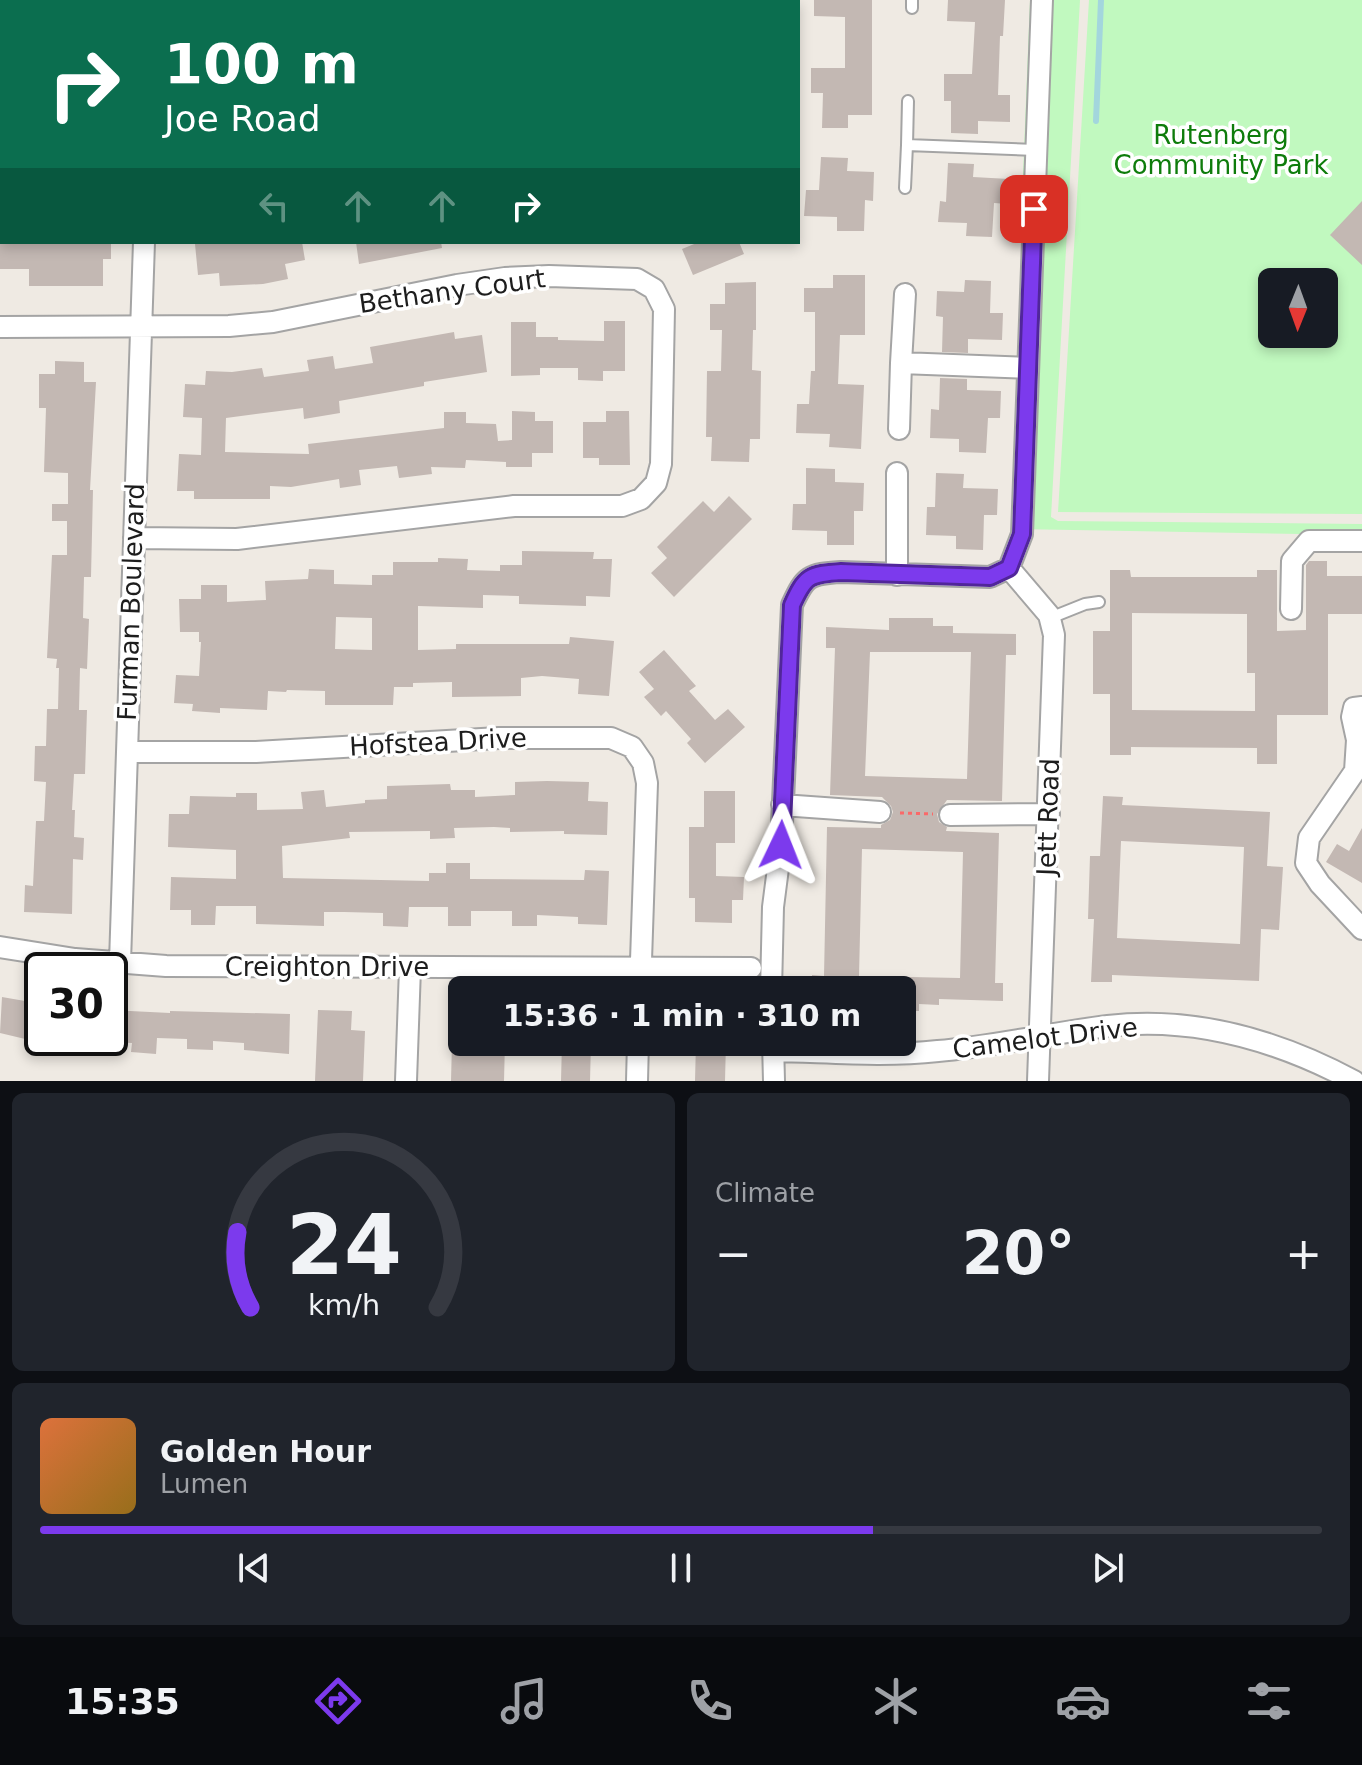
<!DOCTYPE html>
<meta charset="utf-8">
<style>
body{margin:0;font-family:"DejaVu Sans",sans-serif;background:#20242c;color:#f1f3f6;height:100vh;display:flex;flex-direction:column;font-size:30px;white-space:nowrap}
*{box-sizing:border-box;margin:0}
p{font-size:26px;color:#9ea1a6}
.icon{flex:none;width:44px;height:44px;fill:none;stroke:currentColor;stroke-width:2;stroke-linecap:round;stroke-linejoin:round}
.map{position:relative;height:1081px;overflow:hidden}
.panel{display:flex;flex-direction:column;gap:12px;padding:12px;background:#0d0f14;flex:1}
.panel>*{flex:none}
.hud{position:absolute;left:0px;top:0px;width:800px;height:244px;box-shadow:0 4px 12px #0003;background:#0b6e4f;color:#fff;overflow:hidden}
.needle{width:52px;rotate:181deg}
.tools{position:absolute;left:1258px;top:268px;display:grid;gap:16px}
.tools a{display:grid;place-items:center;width:80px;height:80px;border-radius:12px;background:#171b24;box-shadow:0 4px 12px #0003;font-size:40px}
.speed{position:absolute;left:24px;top:952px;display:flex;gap:16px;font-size:40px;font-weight:700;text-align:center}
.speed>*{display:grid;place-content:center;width:104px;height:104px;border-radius:50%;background:#171b24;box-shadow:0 4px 12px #0003;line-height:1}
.speed .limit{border:4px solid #111;border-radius:12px;background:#fff;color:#111}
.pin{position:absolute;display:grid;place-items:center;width:68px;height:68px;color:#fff;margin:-34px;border-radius:16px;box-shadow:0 4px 12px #0006}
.me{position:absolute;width:88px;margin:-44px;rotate:2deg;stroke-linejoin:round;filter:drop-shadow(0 0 6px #0008)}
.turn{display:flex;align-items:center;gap:28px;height:168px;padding:0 32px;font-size:36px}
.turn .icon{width:104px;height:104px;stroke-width:2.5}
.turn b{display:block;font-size:56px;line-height:68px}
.lanes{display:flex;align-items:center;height:76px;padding:0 32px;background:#0003;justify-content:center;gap:40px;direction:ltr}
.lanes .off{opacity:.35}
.big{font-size:60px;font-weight:800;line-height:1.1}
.panel .tile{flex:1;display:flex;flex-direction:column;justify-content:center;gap:12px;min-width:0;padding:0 28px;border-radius:12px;background:#20242c}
.panel .dial{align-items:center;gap:0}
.dial svg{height:208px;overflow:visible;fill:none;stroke:#363941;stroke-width:7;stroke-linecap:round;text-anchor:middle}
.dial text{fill:#f1f3f6;stroke:none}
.song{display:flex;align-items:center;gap:24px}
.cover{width:96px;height:96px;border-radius:12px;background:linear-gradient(135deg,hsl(20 70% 55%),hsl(40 70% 35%))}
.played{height:8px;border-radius:4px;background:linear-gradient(90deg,#7c3aed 65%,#363941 65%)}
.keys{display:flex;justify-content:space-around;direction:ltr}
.heat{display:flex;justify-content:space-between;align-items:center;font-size:44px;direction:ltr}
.panel .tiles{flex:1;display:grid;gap:12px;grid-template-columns:1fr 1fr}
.tile:last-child{grid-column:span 2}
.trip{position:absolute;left:448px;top:976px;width:468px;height:80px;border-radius:12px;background:#171b24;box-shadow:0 4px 12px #0003;font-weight:800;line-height:80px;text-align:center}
.menu{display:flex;height:128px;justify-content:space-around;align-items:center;background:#090b0e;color:#9ea1a6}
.menu .icon{width:56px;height:56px}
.menu .current{color:#7c3aed}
.menu b{font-size:36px;color:#f1f3f6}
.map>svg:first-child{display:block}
</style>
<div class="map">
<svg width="1362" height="1081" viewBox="0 0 1362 1081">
<rect width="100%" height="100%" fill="#efeae3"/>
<path fill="#c1f9bf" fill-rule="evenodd" d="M1030,0H1080L1051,517L1058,521L1362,524V535L1016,529L1023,174Z
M1089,0H1362V514L1058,512ZM1272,282H1324V334H1272Z"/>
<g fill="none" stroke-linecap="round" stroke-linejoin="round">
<path stroke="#a3d6dd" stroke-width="6" d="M1096,121L1101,0"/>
</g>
<path fill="#c3b8b3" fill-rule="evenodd" d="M814,0H872V115H848V128H822L823,93H811V68H845V17L814,16Z
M948,0H1005L1003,36H1000L998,95H1010V122L978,121V134L951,133V101H944V74H972L975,22L947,21Z
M821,157L848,158L847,171L874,172L873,201L865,200L864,231H837V217L804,216L806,190H819Z
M948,163L974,164L973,177L1009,179L1008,204L994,203L992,237L966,236L967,223L938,222L940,201L946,202Z
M1362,201V265L1330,235Z
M0,242H111V259H103V286H29V269H0Z
M205,242H302L305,260L285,264L288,279L263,284L220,286L219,273L198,275L195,244Z
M356,242H441L442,248L359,264Z
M699,242H739L744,254L693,275L682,249Z
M833,275H865V335H840L838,384L864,385L861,449L829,447L830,434L796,433L797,404H809L811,371H815V312H804V288H833Z
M965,280L991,281L990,313H1003L1002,340L968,339V353L942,352L943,317L936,316L937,291L964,292Z
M756,282V330H753L752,370L761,371L760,439H750L749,462L711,461L712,437H706L707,371H721L722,330H710V304H725V283Z
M604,321H625V371H603V381L578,380V368H540V375L511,376V322H536V337H558V340L604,341Z
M454,332L455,339L482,335L487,372L424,382V386L339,401L340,413L304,419L303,408L226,418L225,452L309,454L308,444L444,428V412H466V423L496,424L498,441L512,440V411L535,412V421H553V453H532V467H506V462L466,460L465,468L431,467L432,474L399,478L397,466L359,470L361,485L340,488L339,479L291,487L270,486V499H194V491H177L179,454L201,455L202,418L183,417L185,384L205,385L206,371L232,372L262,368L264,377L309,371L307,360L333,356L335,369L373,363L370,347Z
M55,361L84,362V382H96L90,490H93L91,577H84L83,618L89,619L87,669L80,668L79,710H87L85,774H74L72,810H75L74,837L84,838L83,860L73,859L72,914L24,912L25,885L33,886L36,821H44L46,782L34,781L35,746H46L47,709H58L59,668H56L57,659L47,658L52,555H67V521H52V504H68V473L44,472L46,408H39V374H55Z
M940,378L967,379V390L1001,391L1000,418H988L986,453L959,452V439L930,438L931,409L939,410Z
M606,411H629L630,465H599V458H583V422H606Z
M806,468L835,469V482L864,483L863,511H854V545H827V531L792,530L793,504H806Z
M936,473L964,474L963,488L998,489L997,515H984L983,550L956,549V536L926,535L927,507H935Z
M729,496L752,519L674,597L651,573L667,558L657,547L703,501L714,512Z
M522,551L594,552L593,559H612L610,597L586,596V606L519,604V596L483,595V608L418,606V650L456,649V644H569L570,637L614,641L609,696L578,694L579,679L542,676L521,678V696L452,697V682L413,683V687H394L393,705H325V691L287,690L286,692L268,691L267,710L220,708V713L192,711L193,704L174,703L176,675L199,676L201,642H199V632H180L179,599H201V585H227V602L266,600L265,581L308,579L309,569L334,570V584L372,585V575H393V562H438V558L468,559L467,570L500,571V565H522ZM336,617L372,618V650L335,649Z
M1309,561H1327V576H1362V614H1328V715H1277V764H1257V748L1131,747V755H1110V694H1093V631H1110V570H1130L1131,577H1257V570H1277V631L1306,630V565ZM1132,613L1247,614V673H1255V711L1132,710Z
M889,618H933V626H953V633L1016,634V655H1006L1002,801L947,800L937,814L939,822L947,827L946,831L999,833L995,983H1003V1001L939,999V1005L919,1004V1011H902V990H812V975L824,976L827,827L881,828V825L890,820L893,812L891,806L882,797L830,795L835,648H826V627L889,630ZM870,652H971L967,779L865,776ZM862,849L963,852L960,978L859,976Z
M664,650L696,686L689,691L715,720L728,709L745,727L705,763L687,743L691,739L666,711L661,716L644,697L654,689L639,672Z
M547,781L589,782L588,801L608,802L607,835L564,834V831L510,832V828L494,827L454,828L455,838L430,839V831L349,832L350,838L282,846L283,878L429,881V873H446V863H470V879L584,880L585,870L609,871L607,925L578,924V917L537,915V926H512V911H471V926H448V907H409L408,927L383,926V913L344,912H324V926L256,924V906H216L215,925H191V910H170L171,877L236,879V850L168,847L169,814H189L190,796L236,797V793H257V810L303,809L301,792L324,790L326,807L365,803V800L387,799V786L450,784L451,790H475V797L515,795V782Z
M704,791H735V843H716V876L744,877L743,900H732V923L695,922V898H689V827H704Z
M1103,796L1123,797L1122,805L1270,812L1267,866L1283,867L1279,930L1261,929L1259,981L1112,975V982H1091L1094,919H1088L1090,856H1100ZM1121,841L1244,847L1240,944L1117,938Z
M1362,828V883L1326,862L1337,844L1349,851Z
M2,997L42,1004V1043L0,1033Z
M110,1010L170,1013V1011L290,1014L289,1054L244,1050V1043L213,1041V1050L187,1049V1039L157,1038L156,1054L131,1052L132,1043L110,1042Z
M318,1010L352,1011L351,1030L365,1031L363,1081H315Z
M452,1042H505L504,1081H451Z
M562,1042H591L590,1081H561Z
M696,1042H726L725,1081H695Z"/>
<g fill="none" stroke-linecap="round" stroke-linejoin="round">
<defs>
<path id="service" d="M912,8V0
M907,145L908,101
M905,188L907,145L1036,150
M1050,618L1085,604L1099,602"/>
<path id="minor" d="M31,0V2
M381,0L395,2
M236,2L237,0
M646,2L652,0
M0,327L229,326L273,322L457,285L505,278L549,276L637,279L654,289L664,309L661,464L656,483L641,499L622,506H514L237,539L134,538
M901,363L905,294
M899,429L901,363L1028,368
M1009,568L1022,534L1042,0
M1009,568L1049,615L1054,635L1038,1081
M897,575V473
M1291,609L1292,561L1309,541H1362
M1362,707L1354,708L1352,717L1357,740L1355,771L1309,838L1306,863L1320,884L1362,929
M127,752H256L499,738H611L632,747L643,763L647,783L640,990
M782,805L880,812
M950,815L1049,814
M0,947L75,959L166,966L751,968
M120,962L144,242
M771,990L773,907L781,845L792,605C805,576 809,574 841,572L990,577L1009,568
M773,1042L774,1081
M774,1051C828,1052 884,1057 938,1051C995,1046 1051,1033 1108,1026C1194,1016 1279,1041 1354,1081
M406,1081L410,968
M637,1081L638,1042"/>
</defs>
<use href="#service" stroke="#a4a4a4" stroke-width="14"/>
<use href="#minor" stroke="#a4a4a4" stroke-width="24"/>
<path stroke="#fa6969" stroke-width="3" stroke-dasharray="4 4" stroke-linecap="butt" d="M900,813L933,814"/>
<use href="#service" stroke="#fff" stroke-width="10"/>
<use href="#minor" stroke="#fff" stroke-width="20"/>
</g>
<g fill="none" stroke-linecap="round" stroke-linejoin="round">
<defs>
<path id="route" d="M781,845L792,605C805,576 809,574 841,572L990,577L1009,568L1022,534L1034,209"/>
</defs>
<use href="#route" stroke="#51269a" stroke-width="20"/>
<use href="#route" stroke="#7c3aed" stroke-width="14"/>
</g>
<g text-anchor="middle" stroke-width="7" stroke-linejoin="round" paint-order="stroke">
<g font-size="26" fill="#0e7c0b" stroke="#fff">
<text x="1221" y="144">Rutenberg<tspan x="1221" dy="30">Community Park</tspan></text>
</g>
<g font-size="26" fill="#1d1d1d" stroke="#fff">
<text transform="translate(452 291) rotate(-8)" y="9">Bethany Court</text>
<text transform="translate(131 602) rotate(-88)" y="9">Furman Boulevard</text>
<text transform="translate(438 742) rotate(-3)" y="9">Hofstea Drive</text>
<text transform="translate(1048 817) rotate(-88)" y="9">Jett Road</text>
<text x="327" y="976">Creighton Drive</text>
<text transform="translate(1045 1038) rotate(-7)" y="9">Camelot Drive</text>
</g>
</g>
</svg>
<div class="tools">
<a><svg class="needle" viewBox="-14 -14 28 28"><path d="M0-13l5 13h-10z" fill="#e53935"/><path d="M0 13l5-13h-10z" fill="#9ea1a6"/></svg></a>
</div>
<div class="speed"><div class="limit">30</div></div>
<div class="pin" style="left:1034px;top:209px;background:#d93025"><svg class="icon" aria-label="arrive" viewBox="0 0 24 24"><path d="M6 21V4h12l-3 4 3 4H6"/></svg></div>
<svg class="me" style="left:781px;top:845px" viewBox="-20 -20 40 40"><path d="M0-17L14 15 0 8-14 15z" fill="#7c3aed" stroke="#fff" stroke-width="4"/></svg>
<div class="trip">15:36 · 1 min · 310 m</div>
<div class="hud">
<div class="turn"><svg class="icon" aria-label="right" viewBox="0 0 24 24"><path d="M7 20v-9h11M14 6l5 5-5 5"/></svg><div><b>100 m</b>Joe Road</div></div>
<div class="lanes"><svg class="icon off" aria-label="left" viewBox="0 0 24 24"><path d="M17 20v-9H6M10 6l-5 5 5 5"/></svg><svg class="icon off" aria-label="ahead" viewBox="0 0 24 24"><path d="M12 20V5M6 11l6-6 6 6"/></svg><svg class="icon off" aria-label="ahead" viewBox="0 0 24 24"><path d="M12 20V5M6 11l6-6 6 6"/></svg><svg class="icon" aria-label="right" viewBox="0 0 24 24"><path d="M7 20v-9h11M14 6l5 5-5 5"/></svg></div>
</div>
</div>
<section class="panel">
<div class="tiles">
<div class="tile dial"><svg viewBox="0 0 100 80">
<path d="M14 69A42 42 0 1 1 86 69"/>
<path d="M14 69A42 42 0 0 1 9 40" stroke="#7c3aed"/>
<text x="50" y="56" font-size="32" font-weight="700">24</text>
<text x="50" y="72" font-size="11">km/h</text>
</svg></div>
<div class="tile"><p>Climate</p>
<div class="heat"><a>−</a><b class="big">20°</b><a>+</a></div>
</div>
<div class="tile">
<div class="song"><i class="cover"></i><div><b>Golden Hour</b><p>Lumen</p></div></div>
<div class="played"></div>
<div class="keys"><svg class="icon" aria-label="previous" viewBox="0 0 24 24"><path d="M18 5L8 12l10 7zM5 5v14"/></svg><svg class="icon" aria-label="pause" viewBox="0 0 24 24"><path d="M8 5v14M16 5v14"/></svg><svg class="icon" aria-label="next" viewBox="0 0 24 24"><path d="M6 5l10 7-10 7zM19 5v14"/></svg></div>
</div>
</div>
</section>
<nav class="menu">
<b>15:35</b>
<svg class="icon current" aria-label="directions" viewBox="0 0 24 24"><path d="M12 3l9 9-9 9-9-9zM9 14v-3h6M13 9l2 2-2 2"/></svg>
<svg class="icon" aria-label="music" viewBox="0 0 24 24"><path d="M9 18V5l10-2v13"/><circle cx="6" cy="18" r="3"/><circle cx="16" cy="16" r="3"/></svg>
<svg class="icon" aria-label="phone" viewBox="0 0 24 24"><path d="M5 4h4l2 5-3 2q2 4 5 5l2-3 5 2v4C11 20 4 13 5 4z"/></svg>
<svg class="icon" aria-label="climate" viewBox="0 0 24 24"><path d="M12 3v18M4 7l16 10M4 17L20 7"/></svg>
<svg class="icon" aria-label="car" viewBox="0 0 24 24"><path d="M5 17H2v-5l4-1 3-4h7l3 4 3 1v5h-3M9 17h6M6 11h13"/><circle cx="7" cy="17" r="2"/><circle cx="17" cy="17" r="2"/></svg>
<svg class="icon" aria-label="filters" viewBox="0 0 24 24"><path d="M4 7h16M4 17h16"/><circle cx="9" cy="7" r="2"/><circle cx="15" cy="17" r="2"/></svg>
</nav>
